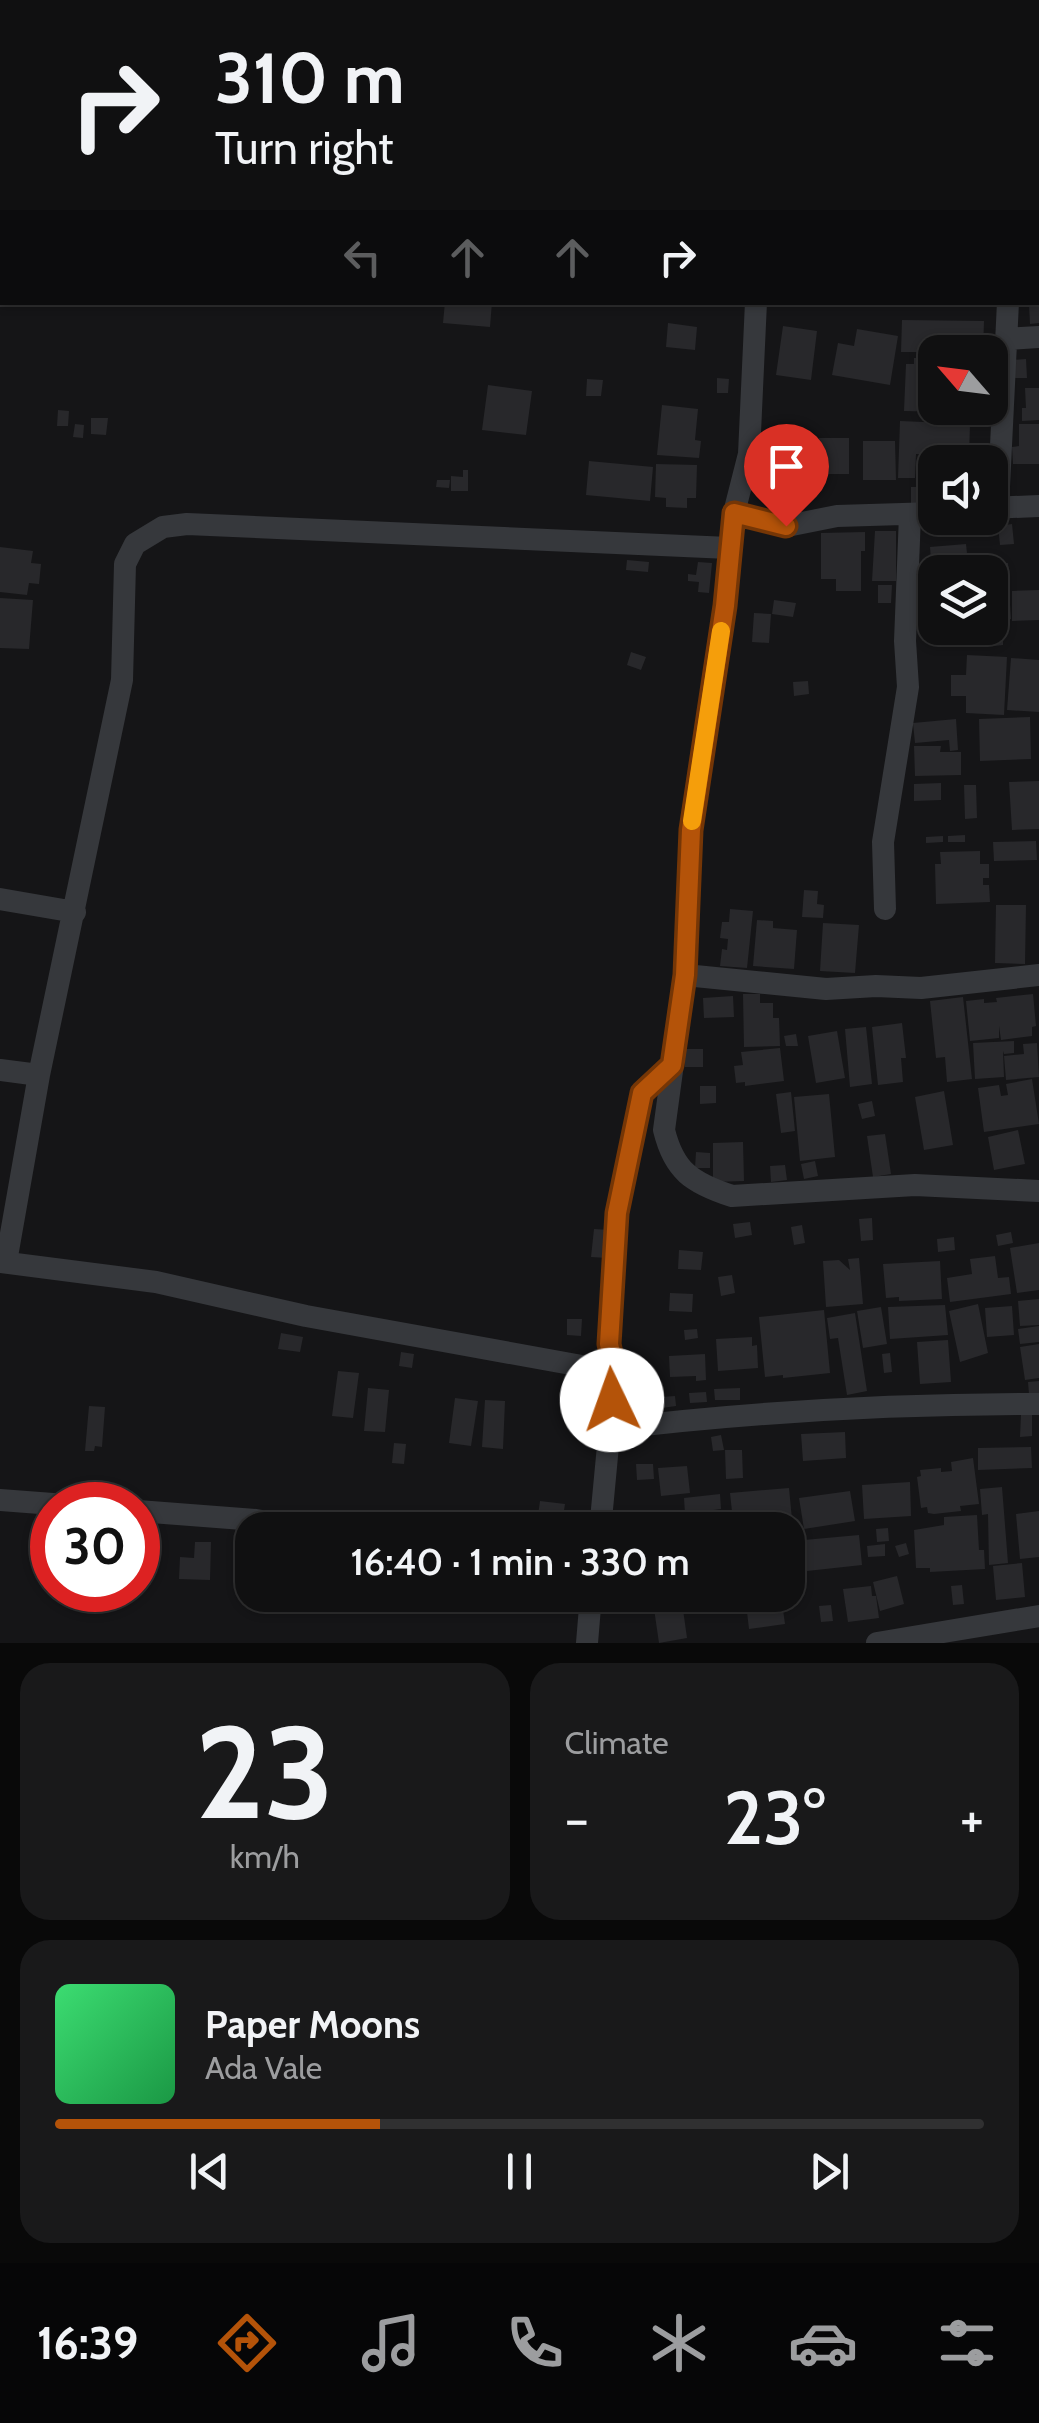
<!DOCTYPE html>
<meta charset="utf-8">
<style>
body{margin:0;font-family:Cabin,sans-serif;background:#19191a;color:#f1f3f6;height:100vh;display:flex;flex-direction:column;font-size:38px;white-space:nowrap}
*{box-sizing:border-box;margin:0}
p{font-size:32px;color:#9c9d9f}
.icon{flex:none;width:55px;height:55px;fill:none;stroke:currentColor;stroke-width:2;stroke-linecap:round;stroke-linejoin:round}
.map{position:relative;height:1643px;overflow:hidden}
.panel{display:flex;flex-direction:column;gap:20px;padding:20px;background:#090909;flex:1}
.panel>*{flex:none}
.top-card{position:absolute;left:0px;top:0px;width:1040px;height:305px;box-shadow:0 2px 8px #0004,0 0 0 2px #303031;background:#101011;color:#f1f3f6;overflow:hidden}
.needle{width:65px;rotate:298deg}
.controls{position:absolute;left:918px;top:335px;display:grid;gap:20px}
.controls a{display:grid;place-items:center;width:90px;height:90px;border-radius:20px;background:#101011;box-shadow:0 2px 8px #0004,0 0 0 2px #303031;font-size:50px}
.speed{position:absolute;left:30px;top:1482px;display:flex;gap:20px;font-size:50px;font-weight:700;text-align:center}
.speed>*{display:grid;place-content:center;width:130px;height:130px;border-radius:50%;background:#101011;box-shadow:0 2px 8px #0004,0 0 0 2px #303031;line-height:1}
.speed .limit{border:15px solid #d22;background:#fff;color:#111}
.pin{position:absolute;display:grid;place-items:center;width:85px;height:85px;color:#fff;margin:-102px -42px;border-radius:50% 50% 50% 0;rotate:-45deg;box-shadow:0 0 10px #0007}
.pin .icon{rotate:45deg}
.me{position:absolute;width:110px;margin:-55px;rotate:357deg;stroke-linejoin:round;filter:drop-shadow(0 0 8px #0008)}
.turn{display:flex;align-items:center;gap:35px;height:210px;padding:0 50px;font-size:45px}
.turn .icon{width:130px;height:130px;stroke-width:2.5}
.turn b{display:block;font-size:70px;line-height:85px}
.lanes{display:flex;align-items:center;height:95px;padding:0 50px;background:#0003;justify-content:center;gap:50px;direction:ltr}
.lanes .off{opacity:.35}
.big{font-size:75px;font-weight:600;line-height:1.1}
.panel .widget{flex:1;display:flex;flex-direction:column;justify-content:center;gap:15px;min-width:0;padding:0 35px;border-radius:30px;background:#19191a}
.panel .dial{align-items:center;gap:0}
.dial b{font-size:130px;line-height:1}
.song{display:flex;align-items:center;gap:30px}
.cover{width:120px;height:120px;border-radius:15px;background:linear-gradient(135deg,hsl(140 70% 55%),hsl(140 70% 35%))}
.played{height:10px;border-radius:5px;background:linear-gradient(90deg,#b45309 35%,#303031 35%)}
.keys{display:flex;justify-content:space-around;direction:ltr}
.heat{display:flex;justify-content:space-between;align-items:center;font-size:55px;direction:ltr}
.panel .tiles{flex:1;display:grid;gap:20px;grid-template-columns:1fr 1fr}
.widget:last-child{grid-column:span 2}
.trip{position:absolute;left:235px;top:1512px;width:570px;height:100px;border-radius:30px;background:#101011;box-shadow:0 2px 8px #0004,0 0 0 2px #303031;font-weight:600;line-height:100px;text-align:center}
.menu{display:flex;height:160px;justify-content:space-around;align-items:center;background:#060607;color:#9c9d9f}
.menu .icon{width:70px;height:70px}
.menu .active{color:#b45309}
.menu b{font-size:45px;color:#f1f3f6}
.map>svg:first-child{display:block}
</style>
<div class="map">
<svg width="1039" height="1643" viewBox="0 0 1039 1643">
<rect width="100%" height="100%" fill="#151517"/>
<path fill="#28282b" d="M445,302H492L490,327L443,323Z
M1029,305H1039V323L1030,324Z
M902,320L984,321L983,352H901Z
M668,323L697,327L695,350L666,347Z
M783,326L817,331L811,380L776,375Z
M857,329L898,336L890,385L832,375L838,343L854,346Z
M914,358H935V408H945V412L904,411L906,364H914Z
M1026,359L1027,378H1012V360Z
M717,378L729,379L728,393H717Z
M587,379L603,380L601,396H586Z
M488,385L532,391L526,435L482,430Z
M1025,388H1039V420L1022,421V408H1026Z
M662,405L698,409L695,440L701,441L699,458L657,455Z
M968,408H987V414L968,415Z
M58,410L69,411L68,426H57Z
M91,418H108L106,435L91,434Z
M900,421L970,424L969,456L916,454L915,478H898Z
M75,424L84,425L83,438L73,437Z
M1019,424H1039V464H1013L1012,447L1019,446Z
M774,437H804L805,465L774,466Z
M819,438H849V474H819Z
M863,441H895L896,480H863Z
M589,461L653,467L650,501L586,495Z
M656,464L697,465L696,498H687V508L666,507V498L655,497Z
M463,470H468V491H451V476L463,477Z
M771,471H800L799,488L771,487Z
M437,480H450L449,488L436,487Z
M911,487H935V503H911Z
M1012,524L1014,544L1000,545L998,526Z
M875,531H896V581H872Z
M865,532V551H861V591H836V579H821V533Z
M966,544L969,572H932L930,547Z
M0,547L33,551L31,563L41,564L39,584L29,583L27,595L0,592Z
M627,560L649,562L648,572L626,570Z
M698,562L712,563L709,593L698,592L699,582L688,581V574L696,575Z
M1008,563L1010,588L990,589V572H972V565Z
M878,585H892L891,603H878Z
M1009,590L1011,619L990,621V591Z
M1039,590V620L1012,621V591Z
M0,598L33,600L29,649L0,648Z
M774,600L796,603L793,617L772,614Z
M754,613L771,614L769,643L752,642Z
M1003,623V633L979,636V628Z
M1003,635V645L994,646L993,636Z
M631,652L646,657L641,670L627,665Z
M967,655L1007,657L1004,715L966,713V696H951V675H966Z
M1011,658L1039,660V712L1007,710Z
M808,681L809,694L794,696L793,682Z
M1030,717L1031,759L980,761L979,719Z
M956,719L958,750L950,751L949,740L915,743L913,723Z
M914,746H941L940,752H961V775L915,776Z
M1039,781V829L1012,830L1009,782Z
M941,783V800L914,801V784Z
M964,785H976L977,818L965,819Z
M965,835V842H948V836Z
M943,836V842L926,843V837Z
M1036,841L1037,860L994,861L993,842Z
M980,851V864H989V878H983V885H989L990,902L936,904L935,864H941L940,852Z
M804,890L818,891L817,904L824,905L823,918L802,917Z
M996,905H1026L1025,964L995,963Z
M730,909L753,911L747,968L720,966L722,949L727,950L728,939L720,938L722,922H729Z
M757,920L773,921V928L797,930L794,969L753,966Z
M823,923L859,925L855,973L820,971Z
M743,994H760V1003H773V1018H779L780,1046L744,1047Z
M1033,994L1036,1026L1032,1027V1036L1001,1040L999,1026V1038L970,1041L966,1001L984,999V1003L997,1002L996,998Z
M733,996L734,1017L704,1018L703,998Z
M963,997L972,1079L947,1082L945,1057L936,1058L930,1001Z
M902,1023L906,1058H901L903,1082L878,1085L872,1027Z
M866,1027L872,1084L850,1087L845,1029Z
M837,1031L845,1078L816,1083L808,1036Z
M796,1034L798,1046H786L784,1036Z
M1014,1041V1053L1004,1054L1003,1051L1004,1077L975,1079L973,1043Z
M1037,1043L1039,1077L1006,1080L1004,1056L1024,1054L1023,1044Z
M780,1048L784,1081L745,1086V1082L736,1083L734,1066L743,1065L741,1052Z
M685,1049H703V1067H685Z
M1032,1079L1039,1124L984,1132L978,1088L999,1085L1001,1096L1008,1095L1006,1084Z
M700,1086H716V1103L700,1104Z
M944,1091L953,1145L924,1150L915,1097Z
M791,1092L795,1131L781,1133L776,1094Z
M829,1094L835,1157L800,1161L794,1097Z
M872,1101L875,1116L862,1119L858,1104Z
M1018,1130L1025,1164L994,1170L988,1137Z
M885,1134L891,1174L873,1177L867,1136Z
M743,1142L744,1181L713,1182V1143Z
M696,1152L710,1153V1168H695Z
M815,1161L818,1176L804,1179L801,1164Z
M785,1165L787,1180L771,1182L770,1166Z
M872,1218L873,1240L861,1241L859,1219Z
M750,1222L752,1235L735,1238L733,1224Z
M802,1225L805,1243L794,1245L791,1227Z
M594,1229L610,1230L607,1258L591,1257Z
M1011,1232L1013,1243L998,1246L996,1235Z
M954,1237L955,1250L938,1252L937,1239Z
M1039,1243V1290L1017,1293L1010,1248Z
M679,1250L703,1252L701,1270L678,1269Z
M995,1256L998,1278L1009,1277L1011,1294L950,1302L947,1278L972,1274L970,1259Z
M859,1258L863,1304L826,1307L823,1261L839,1260L850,1270L848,1259Z
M940,1261L942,1299L899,1301V1297L886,1298L883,1264Z
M732,1275L735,1293L721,1296L718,1277Z
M670,1293L693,1294L692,1312L669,1311Z
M1039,1299V1325L1020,1326L1018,1301Z
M978,1304L988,1353L960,1362L949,1311Z
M945,1305L948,1335L890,1339L888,1307Z
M1012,1306L1014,1335L987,1337L985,1308Z
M881,1307L887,1344L863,1348L857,1311Z
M824,1310L830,1373L783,1378V1375L765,1377L759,1317Z
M855,1313L867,1391L847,1395L838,1338L830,1339L827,1318Z
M567,1319H582L581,1336L567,1335Z
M1039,1326V1342L1020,1344L1018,1329Z
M697,1329L698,1338L685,1340L684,1330Z
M281,1333L303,1337L300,1352L278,1349Z
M752,1337V1346L757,1345L758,1368L718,1371L716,1339Z
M948,1340L951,1382L920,1384L917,1342Z
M1039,1344V1378L1025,1380L1020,1347Z
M401,1352L414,1354L412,1368L399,1366Z
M890,1353L892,1372L884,1373L882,1354Z
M705,1354L706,1380L696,1381V1376L670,1377L669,1356Z
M338,1371L359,1373L353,1418L332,1416Z
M1039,1381V1394H1029L1028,1382Z
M368,1388L389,1390L385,1432L364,1431Z
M740,1388V1400H715L714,1389Z
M706,1392L707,1402L690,1403L689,1393Z
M675,1396L676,1406L662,1408L661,1397Z
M455,1398L478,1401L471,1446L449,1443Z
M485,1400L505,1401L503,1449L482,1447Z
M89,1406L105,1407L102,1447L95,1446L94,1451H85Z
M1032,1412V1436L1020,1437L1021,1414Z
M845,1432L846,1458L803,1461L801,1434Z
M721,1435L724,1450L713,1451L711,1437Z
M394,1443L406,1444L404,1464L392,1463Z
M1031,1447L1032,1468L978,1470V1448Z
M725,1450H742L743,1478L726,1479Z
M973,1458L979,1504L960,1506L961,1511L934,1514L928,1513L927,1507L921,1508L917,1477L921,1476L920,1470L941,1468V1472L952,1471L951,1462Z
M636,1464H653L654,1479L637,1480Z
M687,1466L690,1493L661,1496L658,1468Z
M910,1482L911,1516L864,1519L862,1485Z
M1002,1487L1008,1563L989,1565L988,1514L982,1515L980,1489Z
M789,1488L793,1530H734L730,1493Z
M850,1491L855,1521L804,1529L799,1498Z
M720,1494L721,1509L699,1512L728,1511L729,1530H686L684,1498Z
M540,1501L565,1504L561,1530H536Z
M1039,1511V1557L1020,1559L1016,1514Z
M977,1515L979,1550H984L985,1569L930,1572V1568H916L914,1530L944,1525V1517Z
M888,1528L889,1541L877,1542L876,1529Z
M859,1535L862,1565L807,1571L804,1540Z
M195,1542H211L210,1580L179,1579L180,1557L194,1558Z
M906,1543L909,1554L899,1557L895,1546Z
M885,1544V1556L868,1557L867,1546Z
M1022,1563L1025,1597L996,1600L993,1566Z
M897,1576L904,1604L880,1611L873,1582Z
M962,1585L964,1604L953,1605L951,1586Z
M871,1586L872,1596H876L879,1618L848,1622L843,1589Z
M652,1595H681L687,1638L659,1643Z
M745,1595H781L785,1624L749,1629Z
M831,1605L833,1621L821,1622L819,1606Z"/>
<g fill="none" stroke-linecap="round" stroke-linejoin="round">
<path stroke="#36383c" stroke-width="22" d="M116,2V0
M193,2L194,0
M659,2V0
M792,2V0
M1033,2V0
M0,41H2
M0,83H2
M1038,86H1039
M0,191L2,192
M756,302L749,454L734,513L725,606L691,830L685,975L664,1130C674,1171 692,1183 732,1196L915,1185L1039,1191
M1006,339L1039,337
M998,507L1008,302
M990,508L1039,506
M734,513L787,526L837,516L935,513
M0,899L75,912
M885,909L883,842L908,687L905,641L910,515
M685,975L826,989L876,986L921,988L1039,975
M0,1070L39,1075
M0,1262L156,1282L306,1316L615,1372
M6,1262L39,1075L122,680L125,564L135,544L163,527L187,524L729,548
M610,1429C750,1412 898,1404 1039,1404
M0,1500L66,1505
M138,1511L256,1520L314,1530
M600,1530L615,1372L609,1344L617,1213L642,1093L673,1065
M587,1643L591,1595
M877,1643L1039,1616"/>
</g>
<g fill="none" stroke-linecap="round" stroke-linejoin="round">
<defs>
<path id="route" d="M612,1400L615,1372L609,1344L617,1213L642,1093L672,1065L685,975L691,830L725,606L734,513L786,526"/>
</defs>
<use href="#route" stroke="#753606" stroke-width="25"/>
<use href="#route" stroke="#b45309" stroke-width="18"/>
<path stroke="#f59e0b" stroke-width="18" d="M692,821L721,631"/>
</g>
</svg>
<div class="controls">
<a><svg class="needle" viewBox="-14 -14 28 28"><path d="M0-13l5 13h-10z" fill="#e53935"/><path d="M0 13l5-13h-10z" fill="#9c9d9f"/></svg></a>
<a><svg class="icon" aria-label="sound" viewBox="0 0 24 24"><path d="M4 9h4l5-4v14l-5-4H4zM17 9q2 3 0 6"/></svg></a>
<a><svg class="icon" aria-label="layers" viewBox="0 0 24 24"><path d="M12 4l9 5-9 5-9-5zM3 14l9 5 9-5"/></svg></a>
</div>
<div class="speed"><div class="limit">30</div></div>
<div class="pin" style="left:786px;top:526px;background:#d93025"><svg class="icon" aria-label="arrive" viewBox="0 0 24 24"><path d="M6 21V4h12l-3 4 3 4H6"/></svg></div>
<svg class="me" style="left:612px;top:1400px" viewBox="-20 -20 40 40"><circle r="19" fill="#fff"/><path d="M0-13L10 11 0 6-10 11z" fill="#b45309"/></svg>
<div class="trip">16:40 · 1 min · 330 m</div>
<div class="top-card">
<div class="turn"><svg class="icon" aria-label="right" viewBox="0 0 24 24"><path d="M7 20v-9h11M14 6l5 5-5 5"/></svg><div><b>310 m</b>Turn right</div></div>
<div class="lanes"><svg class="icon off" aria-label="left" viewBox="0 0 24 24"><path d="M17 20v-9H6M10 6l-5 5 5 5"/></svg><svg class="icon off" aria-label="ahead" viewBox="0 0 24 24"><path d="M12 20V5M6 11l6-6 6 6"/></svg><svg class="icon off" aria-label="ahead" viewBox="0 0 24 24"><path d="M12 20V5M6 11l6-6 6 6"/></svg><svg class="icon" aria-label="right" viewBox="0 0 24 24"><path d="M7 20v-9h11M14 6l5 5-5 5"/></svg></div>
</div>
</div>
<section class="panel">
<div class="tiles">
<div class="widget dial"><b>23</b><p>km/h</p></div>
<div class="widget"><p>Climate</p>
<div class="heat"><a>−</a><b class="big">23°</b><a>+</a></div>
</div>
<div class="widget">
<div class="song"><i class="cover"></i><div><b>Paper Moons</b><p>Ada Vale</p></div></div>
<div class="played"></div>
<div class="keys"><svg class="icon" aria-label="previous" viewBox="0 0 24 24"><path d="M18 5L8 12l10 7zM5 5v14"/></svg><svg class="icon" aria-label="pause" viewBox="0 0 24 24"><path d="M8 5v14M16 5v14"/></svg><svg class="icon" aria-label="next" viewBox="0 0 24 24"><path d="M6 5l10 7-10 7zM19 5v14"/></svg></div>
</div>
</div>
</section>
<nav class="menu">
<b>16:39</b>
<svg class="icon active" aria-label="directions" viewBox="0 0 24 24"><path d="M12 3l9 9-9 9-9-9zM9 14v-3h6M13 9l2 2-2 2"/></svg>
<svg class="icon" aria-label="music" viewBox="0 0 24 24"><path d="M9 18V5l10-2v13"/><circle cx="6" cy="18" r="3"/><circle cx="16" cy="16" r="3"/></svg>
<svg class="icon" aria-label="phone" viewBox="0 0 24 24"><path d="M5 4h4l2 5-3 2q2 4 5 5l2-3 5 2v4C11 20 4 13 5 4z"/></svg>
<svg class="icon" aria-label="climate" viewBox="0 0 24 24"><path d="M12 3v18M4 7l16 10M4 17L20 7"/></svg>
<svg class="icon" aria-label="car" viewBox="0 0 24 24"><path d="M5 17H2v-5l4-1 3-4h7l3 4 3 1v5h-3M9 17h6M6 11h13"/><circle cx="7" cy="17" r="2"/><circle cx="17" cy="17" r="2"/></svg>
<svg class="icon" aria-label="filters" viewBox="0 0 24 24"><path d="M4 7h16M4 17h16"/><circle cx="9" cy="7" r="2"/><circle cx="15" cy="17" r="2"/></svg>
</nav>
